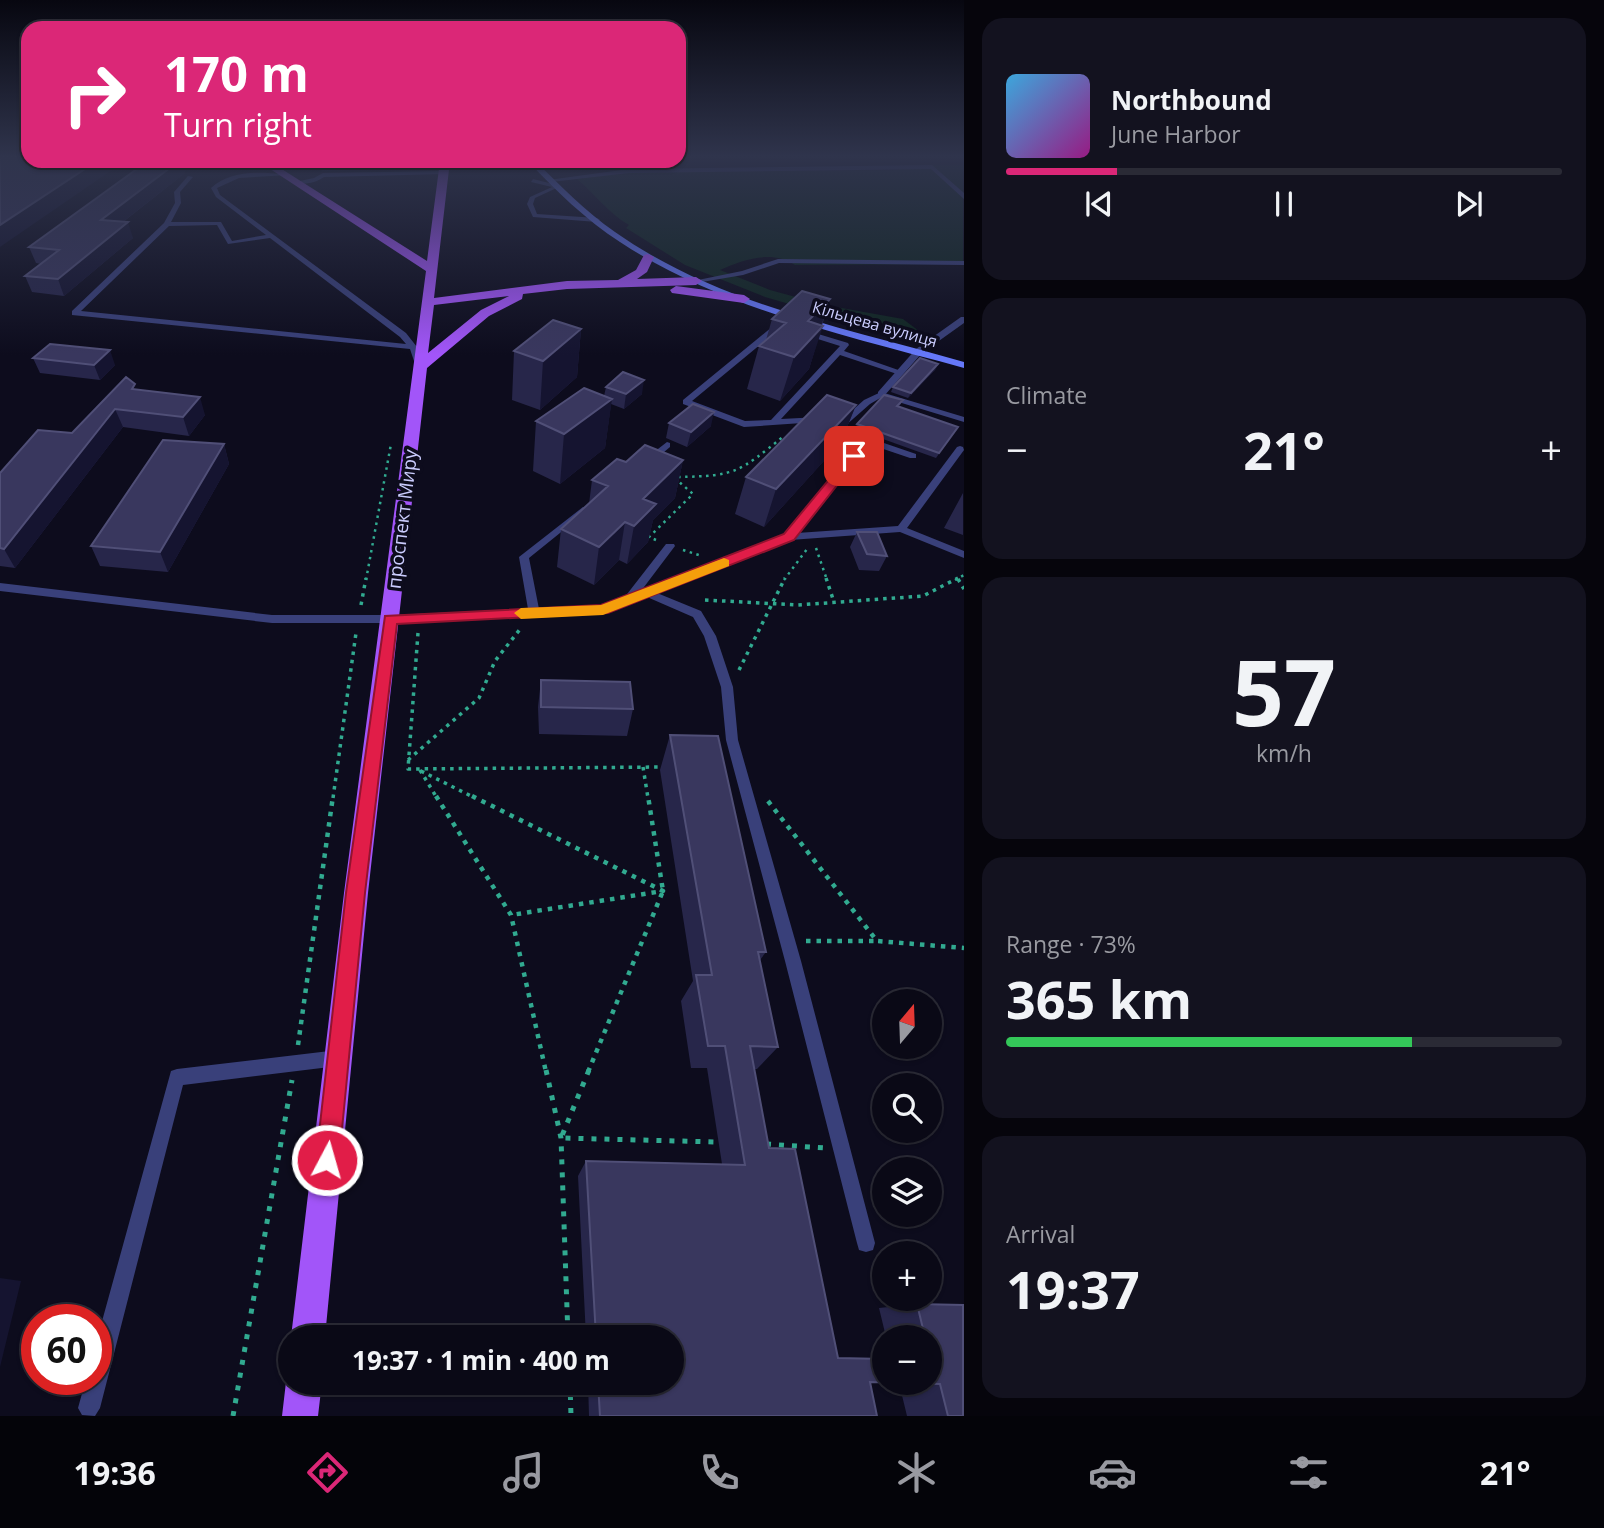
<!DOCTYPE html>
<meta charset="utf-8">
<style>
body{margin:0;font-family:"Open Sans",sans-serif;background:#13121f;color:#f1f3f6;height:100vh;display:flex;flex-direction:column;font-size:26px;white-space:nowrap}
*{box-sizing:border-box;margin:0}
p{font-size:23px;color:#999aa1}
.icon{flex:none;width:38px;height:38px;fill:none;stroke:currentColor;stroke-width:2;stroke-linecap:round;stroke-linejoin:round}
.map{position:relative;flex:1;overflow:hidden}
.details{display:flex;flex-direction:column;gap:18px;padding:18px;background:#06050c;width:640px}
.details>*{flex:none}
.top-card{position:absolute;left:21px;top:21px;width:665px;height:147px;border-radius:21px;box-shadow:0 2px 5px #0004,0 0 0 2px #2a2a35;background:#db2777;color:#fff;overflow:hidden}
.needle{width:46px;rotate:19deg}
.tools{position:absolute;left:872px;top:989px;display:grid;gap:14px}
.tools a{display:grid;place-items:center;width:70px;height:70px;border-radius:50%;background:#0a0916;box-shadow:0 2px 5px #0004,0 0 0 2px #2a2a35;font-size:35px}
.speed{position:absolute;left:21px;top:1304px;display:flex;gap:14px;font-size:35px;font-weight:700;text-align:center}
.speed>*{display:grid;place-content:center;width:91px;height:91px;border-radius:50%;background:#0a0916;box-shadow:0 2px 5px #0004,0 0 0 2px #2a2a35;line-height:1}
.speed .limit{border:10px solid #d22;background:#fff;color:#111}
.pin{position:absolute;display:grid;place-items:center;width:60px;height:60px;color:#fff;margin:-30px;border-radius:14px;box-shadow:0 4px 10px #0006}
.me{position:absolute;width:77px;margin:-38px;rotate:6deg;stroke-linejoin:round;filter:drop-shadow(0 0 5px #0008)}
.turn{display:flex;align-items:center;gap:24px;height:147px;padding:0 28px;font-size:32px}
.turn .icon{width:91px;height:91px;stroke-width:2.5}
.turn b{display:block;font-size:49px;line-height:60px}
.big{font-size:52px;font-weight:700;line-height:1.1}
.details .widget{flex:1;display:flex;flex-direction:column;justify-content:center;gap:10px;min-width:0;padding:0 24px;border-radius:21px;background:#13121f}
.details .dial{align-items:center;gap:0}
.dial b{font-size:91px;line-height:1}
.song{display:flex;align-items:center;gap:21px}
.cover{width:84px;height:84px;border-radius:10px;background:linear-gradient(135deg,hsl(200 70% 55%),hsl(310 70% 35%))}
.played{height:7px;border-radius:4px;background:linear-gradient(90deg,#db2777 20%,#2a2a35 20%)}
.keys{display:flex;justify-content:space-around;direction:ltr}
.heat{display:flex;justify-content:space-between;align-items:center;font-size:38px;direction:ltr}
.charge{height:10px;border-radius:5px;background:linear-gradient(90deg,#34c759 73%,#2a2a35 0)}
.trip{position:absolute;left:278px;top:1325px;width:406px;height:70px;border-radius:35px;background:#0a0916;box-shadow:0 2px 5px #0004,0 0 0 2px #2a2a35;font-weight:700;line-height:70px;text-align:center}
.menu{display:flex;height:112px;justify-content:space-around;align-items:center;background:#040409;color:#999aa1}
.menu .icon{width:49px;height:49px}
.menu .current{color:#db2777}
.menu b{font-size:32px;color:#f1f3f6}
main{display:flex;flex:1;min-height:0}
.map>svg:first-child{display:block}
</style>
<main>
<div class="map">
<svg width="964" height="1416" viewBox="0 0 964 1416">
<rect width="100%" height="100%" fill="#0d0c1d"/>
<path fill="#102622" d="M963,165V264L795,265C772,250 744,259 720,270L770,290L825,305L903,319L923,334L914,340L765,297L685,265L626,228L629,225C609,214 595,194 577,179L630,172L899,170L897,166Z"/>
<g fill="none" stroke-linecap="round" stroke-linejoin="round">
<path stroke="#31aa90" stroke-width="2.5" stroke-dasharray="2.5 4.5" stroke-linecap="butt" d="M678,477C737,476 739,472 784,436
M656,540L649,537L693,494L677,480
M816,548L827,580
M683,550L702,556
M366,580L391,444
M784,580L807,549
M955,580L964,575"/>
<path stroke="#31aa90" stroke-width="3.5" stroke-dasharray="3.5 5" stroke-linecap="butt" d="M826,578L834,602
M958,579L964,589
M705,600L798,605L923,596L958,578
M361,605L366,578
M418,633L408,769L665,767
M739,670L785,578
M408,760L479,698L495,661L521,628
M643,767L648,798
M420,770L437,798
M421,771L475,798
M333,798L356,633"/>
<path stroke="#31aa90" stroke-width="4.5" stroke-dasharray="4.5 6" stroke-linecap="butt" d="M436,796L511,915L546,1072
M472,796L663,891L511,915
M768,801L877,941L964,948
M806,941H877
M298,1045L333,796
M588,1072L663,891L648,796"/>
<path stroke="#31aa90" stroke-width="5" stroke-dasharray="5 8" stroke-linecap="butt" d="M546,1070L561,1138L568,1337
M589,1070L561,1138L718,1142
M766,1144L825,1148
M570,1382L571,1416
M233,1416L292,1080"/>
<path fill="#39407a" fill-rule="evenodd" d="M932,165L964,193V199L931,169L629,173L551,182L548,180L629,169Z
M444,171L446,174L324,177C317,182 304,186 295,182L314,178L323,173Z
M268,173L289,175L239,178L217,188L220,195L406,333L417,347L424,367L423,369L416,367L410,349L72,315V311L164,223L175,203L174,192L188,176L193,177L180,192L181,203L171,222H221L232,241L266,235L216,197L211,188C227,174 247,172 268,173ZM217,225L228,244L270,238L400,337L406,344L81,311L169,226Z
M533,179L561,186L535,198L533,204L537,214L597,218L600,220L597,222L533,217L527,204L530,197L552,187L531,182Z
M778,259L964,261V265L779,263L743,275L696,283L693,281L742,271Z
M778,322L785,324L692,401L745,421L771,420L840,346L802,334L801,332L805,330L848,343L849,345L844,351L904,372L897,374L840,355L781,419L820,417L821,419L817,422L744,427L683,404V400Z
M881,392L964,417V422L882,397L870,404L845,426L846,430L916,454V458H910L839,434L838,423L864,400Z
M667,442L670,443V447L651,463H645V459Z
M960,446L963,447L964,450L907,528L964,551V558L900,532L790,540L657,593L701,611L716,636L733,687L738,740L801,961L875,1243L873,1250L866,1252L859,1250L857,1243L785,961L726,740L721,687L704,636L693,617L647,597L603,614L390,623H272L0,591V583L272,615H390L528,609L519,557L583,507L588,510L586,512L529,558L539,609L602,606L624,598L666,544H674L675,546L641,591L785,535L851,454H857L859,456L797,533L898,526L957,447Z
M338,1050L344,1052L346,1058L344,1064L338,1066L183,1085L100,1408L95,1416L82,1415L78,1408L86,1379H96V1343L171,1071L177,1069Z"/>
<path fill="#39407a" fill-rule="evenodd" d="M961,317H964V323L922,353L884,396H878V392L916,349Z"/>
<path fill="#6578f9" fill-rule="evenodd" d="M528,161H535C560,185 585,211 615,232C717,304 846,328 964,362V368C847,336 722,309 620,242C586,220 555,190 528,161Z"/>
<path fill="#a255f9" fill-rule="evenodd" d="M258,161H269L427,261L440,161H450L434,298L567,281L618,280L636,270L644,255L648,254L654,257L647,272L637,279L696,277L702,281L696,285L567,289L523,294L522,299L489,316L427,368L368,893L325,1337H291L344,893L426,271ZM509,296L481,310L428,353L434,305Z
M676,286L744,295L750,299L744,303L672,293L670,290Z
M290,1372V1382H322L318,1416H282L286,1382Z"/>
</g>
<path fill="#27264a" d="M323,161H373L371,170L322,171L321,167Z
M184,168L185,173L123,222L133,238L64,296L32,292L25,276L41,264L36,263L29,247Z
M830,299L809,369L780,401L747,389L759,346L766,340L772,319Z
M581,329L577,377L540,410L512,400L514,351Z
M33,358L115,365L100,380L40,373Z
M936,369L908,398L891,392L893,387Z
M606,387L642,394L624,409L611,404L605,448L560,484L533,471L536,421L604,396Z
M137,389L205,415L189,436L123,427L15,568L0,566V473L72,433Z
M903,400L899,407L958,427L936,458L855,429L857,424Z
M856,405L841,442L764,527L735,514L746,477Z
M669,423L711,426L687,447L666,438Z
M224,444L229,464L168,572L100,566L91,546Z
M683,460L675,498L653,520L648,542L627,564L619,560L594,585L557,567L561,529L589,504L592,480L626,462Z
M963,493V535L944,528Z
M857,532L887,556L879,571L859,570L850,547Z
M541,680L633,709L627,736L539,734L538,707Z
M670,735L766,952L760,960L778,1047L757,1069H754L769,1148L838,1358L929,1382V1337H886L879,1308L917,1304L963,1416H907L899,1383L870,1382L877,1416H589L588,1382H672V1337H586L578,1176L586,1161L722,1164L707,1068H691L681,1001L693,981L660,770Z"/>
<path fill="#151430" d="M97,161H125L0,247V225Z
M175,161H193L184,168L185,173L106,235L101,220Z
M128,222L133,238L64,296L58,279Z
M830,299L820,329L823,326L809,369L780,401L794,357L808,321Z
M581,329L577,377L540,410L543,361Z
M110,350L115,365L100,380L94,365Z
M938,364L936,369L908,398L911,393Z
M644,380L642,394L624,409L626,394Z
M200,397L205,415L189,436L183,417Z
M612,399L605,448L560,484L564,434Z
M856,405L841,442L764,527L776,489Z
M115,409L123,427L15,568L4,549Z
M714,412L711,426L687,447L691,432Z
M224,444L229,464L168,572L160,552Z
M683,460L675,498L653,520L648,542L627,564L634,526L643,499Z
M625,522L619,560L594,585L599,547Z
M0,1278L21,1281L0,1367Z"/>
<path fill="#39375e" stroke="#504f77" stroke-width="2" d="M0,157H28V161H97L0,225Z
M148,161H179L101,220L128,222L58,279L25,276L59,250L29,247Z
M323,161H372L371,166L321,167Z
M802,291L830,299L808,321L823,326L794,357L759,346L786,323L772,319Z
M553,320L581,329L543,361L514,351Z
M50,344L110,350L94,365L33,358Z
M920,358L938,364L911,393L893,387Z
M623,372L644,380L626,394L606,387Z
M126,377L135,384L132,389L200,397L183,417L115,409L4,549L0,548V473L38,430L72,433Z
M584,388L612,399L564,434L536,421Z
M827,395L856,405L776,489L746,477Z
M884,395L903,400L897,406L958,427L939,453L857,424Z
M693,404L714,412L691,432L669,423Z
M163,440L224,444L160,552L91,546Z
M645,445L683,460L643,499L656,504L634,526L625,522L599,547L561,529L608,486L592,480L617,459L626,462Z
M857,532H877L887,556L867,554Z
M541,680L630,682L633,709L541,707Z
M670,735L718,736L766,952H758L778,1047L750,1046L769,1148L795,1149L838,1358L884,1359V1382H929V1360H931L929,1352V1337H925L917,1304L963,1305V1416H948L940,1384L870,1382L877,1416H600L598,1382H672V1337H596L586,1161L745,1165L725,1046H708L696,975H712Z"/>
<linearGradient id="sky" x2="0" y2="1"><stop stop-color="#070710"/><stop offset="0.44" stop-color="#2f344c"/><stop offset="1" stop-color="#2f344c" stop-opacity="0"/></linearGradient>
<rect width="964" height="355" fill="url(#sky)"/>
<path fill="#e11d48" stroke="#92132f" stroke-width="2" d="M850,454L860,456L794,540L608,613L397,624L365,893L339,1160L336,1168L327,1171L319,1168L316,1160L346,893L385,616L601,605L784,534Z"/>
<path fill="#f59e0b" d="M724,558L729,560V566L603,615L521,619L514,613L521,608L601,605Z"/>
<g text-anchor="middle" stroke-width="7" stroke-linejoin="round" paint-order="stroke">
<g font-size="16" fill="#caccfd" stroke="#0d0c1d">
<text transform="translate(875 324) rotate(16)" y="6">Кільцева вулиця</text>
</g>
<g font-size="19" fill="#caccfd" stroke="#0d0c1d">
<text transform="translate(402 519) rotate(-83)" y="7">проспект Миру</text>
</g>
</g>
</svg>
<div class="tools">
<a><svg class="needle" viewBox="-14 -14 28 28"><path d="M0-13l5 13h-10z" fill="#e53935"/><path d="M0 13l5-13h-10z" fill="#999aa1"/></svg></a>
<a><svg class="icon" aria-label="search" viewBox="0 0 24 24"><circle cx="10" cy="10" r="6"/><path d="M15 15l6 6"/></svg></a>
<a><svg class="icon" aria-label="layers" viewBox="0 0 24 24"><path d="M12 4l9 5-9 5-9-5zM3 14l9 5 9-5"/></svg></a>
<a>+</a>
<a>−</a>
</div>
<div class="speed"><div class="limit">60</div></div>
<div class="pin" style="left:854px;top:456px;background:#d93025"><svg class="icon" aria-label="arrive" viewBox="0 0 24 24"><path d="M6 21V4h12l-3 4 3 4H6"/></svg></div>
<svg class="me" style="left:327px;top:1160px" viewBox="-20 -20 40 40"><circle r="17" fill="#e11d48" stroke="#fff" stroke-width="3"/><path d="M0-11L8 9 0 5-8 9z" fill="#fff"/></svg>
<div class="trip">19:37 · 1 min · 400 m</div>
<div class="top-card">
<div class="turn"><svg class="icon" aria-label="right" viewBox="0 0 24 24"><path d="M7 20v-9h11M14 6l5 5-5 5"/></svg><div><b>170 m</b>Turn right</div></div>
</div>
</div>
<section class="details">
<div class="widget">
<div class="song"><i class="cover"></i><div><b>Northbound</b><p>June Harbor</p></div></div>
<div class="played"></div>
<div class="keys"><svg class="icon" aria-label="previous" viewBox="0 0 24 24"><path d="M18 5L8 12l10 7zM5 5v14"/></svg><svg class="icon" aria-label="pause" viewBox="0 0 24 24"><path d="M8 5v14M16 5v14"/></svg><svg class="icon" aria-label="next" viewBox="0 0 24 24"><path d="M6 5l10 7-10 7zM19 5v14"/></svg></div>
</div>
<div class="widget"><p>Climate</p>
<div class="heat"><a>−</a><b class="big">21°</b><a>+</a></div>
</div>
<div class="widget dial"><b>57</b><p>km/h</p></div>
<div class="widget"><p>Range · 73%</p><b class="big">365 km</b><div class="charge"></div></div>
<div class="widget"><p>Arrival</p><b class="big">19:37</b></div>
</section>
</main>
<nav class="menu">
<b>19:36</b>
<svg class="icon current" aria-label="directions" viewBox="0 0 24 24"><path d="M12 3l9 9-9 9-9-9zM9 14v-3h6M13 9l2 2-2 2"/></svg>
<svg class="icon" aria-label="music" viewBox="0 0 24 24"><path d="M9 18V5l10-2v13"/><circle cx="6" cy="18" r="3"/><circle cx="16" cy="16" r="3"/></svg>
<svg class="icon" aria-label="phone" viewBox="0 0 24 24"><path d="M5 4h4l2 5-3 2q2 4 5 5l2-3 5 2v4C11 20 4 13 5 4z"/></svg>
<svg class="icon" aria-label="climate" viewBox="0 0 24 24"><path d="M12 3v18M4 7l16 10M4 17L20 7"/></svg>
<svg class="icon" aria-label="car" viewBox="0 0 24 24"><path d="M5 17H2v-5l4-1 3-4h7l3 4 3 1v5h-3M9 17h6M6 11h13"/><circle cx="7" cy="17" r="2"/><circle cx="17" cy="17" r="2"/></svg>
<svg class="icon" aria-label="filters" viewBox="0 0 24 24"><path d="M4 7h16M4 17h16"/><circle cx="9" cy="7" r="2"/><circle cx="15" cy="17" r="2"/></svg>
<b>21°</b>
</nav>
